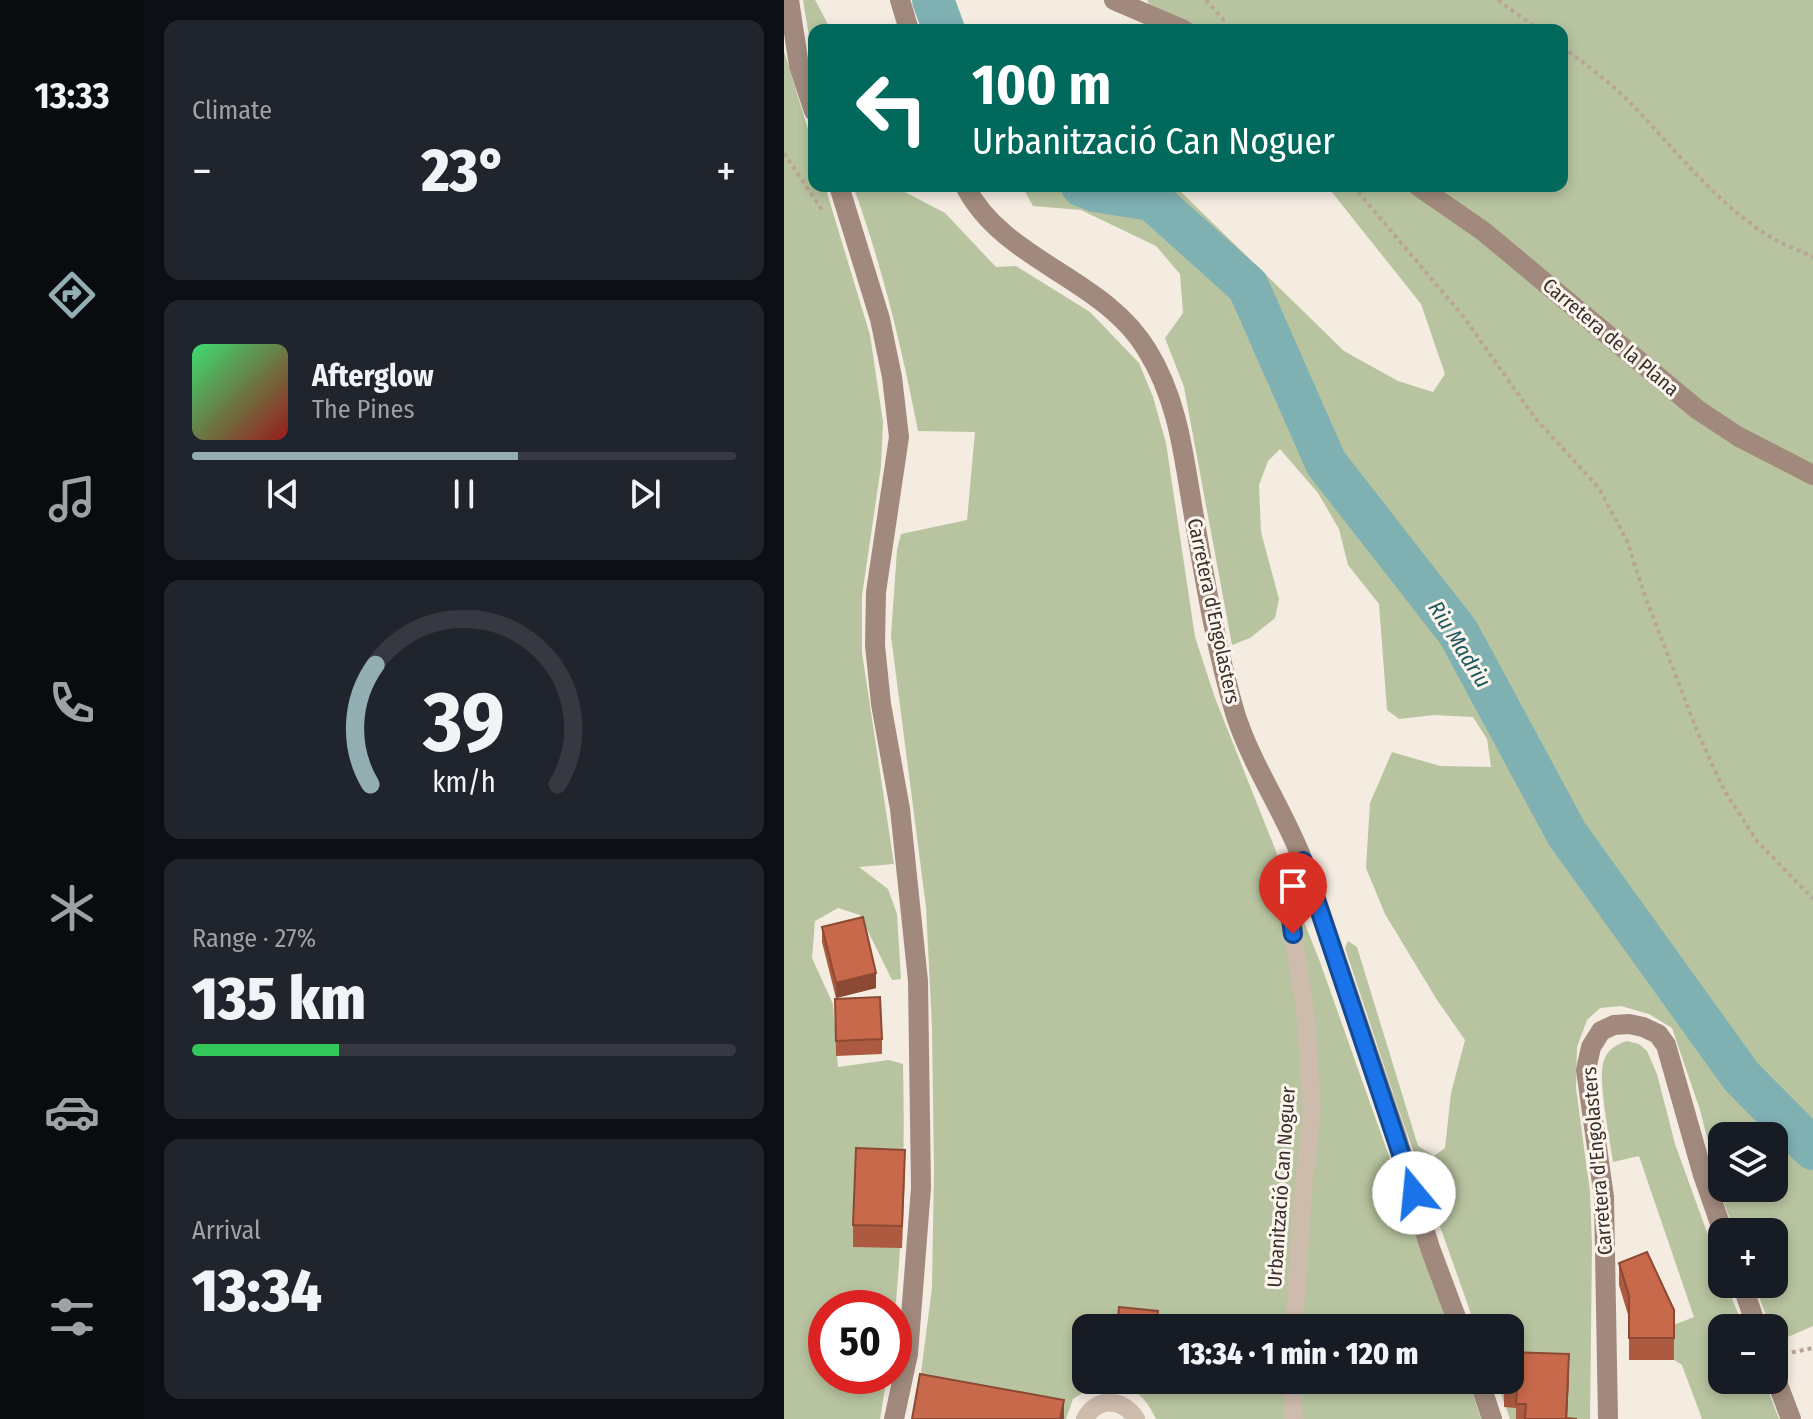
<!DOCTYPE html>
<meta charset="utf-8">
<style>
body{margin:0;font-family:"Fira Sans Condensed",sans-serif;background:#20242c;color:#f1f3f6;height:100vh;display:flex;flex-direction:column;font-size:30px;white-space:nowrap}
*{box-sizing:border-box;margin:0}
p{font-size:26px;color:#9ea1a6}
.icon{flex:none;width:44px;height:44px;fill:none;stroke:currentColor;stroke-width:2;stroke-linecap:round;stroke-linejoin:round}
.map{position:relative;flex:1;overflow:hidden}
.panel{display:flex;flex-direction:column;gap:20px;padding:20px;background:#0d0f14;width:640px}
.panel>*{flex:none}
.hud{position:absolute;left:24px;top:24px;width:760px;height:168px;border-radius:16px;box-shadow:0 4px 12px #0003;background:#00695c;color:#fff;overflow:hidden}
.tools{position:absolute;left:924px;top:1122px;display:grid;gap:16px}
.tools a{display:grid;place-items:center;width:80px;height:80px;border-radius:16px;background:#171b24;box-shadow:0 4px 12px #0003;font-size:40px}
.speed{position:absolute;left:24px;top:1290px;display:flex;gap:16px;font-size:40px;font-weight:700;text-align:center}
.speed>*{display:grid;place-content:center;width:104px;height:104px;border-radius:50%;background:#171b24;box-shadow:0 4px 12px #0003;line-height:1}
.speed .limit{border:12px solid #d22;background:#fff;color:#111}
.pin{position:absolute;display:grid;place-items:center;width:68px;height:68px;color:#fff;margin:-82px -34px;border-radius:50% 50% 50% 0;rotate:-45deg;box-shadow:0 0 8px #0007}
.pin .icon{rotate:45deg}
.me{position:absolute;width:88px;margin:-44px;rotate:343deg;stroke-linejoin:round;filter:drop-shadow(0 0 6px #0008)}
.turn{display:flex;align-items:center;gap:28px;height:168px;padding:0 32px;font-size:36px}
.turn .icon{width:104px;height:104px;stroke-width:2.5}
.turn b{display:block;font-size:56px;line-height:68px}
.big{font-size:60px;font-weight:800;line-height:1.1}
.panel .card{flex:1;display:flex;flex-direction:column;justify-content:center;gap:12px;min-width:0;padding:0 28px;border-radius:16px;background:#20242c}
.panel .dial{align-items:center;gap:0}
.dial svg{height:208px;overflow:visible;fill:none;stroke:#363941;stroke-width:7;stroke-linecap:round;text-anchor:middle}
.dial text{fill:#f1f3f6;stroke:none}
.song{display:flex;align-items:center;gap:24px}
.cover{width:96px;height:96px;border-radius:12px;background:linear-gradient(135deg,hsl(140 70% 55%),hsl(0 70% 35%))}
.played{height:8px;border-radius:4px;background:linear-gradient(90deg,#92aeb2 60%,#363941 60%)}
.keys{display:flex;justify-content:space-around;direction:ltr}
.heat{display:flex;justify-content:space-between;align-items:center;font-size:44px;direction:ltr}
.charge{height:12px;border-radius:6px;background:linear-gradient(90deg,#34c759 27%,#363941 0)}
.trip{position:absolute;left:288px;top:1314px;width:452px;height:80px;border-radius:16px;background:#171b24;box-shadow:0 4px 12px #0003;font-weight:800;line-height:80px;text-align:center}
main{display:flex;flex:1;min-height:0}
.menu{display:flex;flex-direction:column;width:144px;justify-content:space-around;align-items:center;background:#090b0e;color:#9ea1a6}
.menu .icon{width:56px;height:56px}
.menu .on{color:#92aeb2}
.menu b{font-size:36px;color:#f1f3f6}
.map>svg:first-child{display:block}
</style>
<main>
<nav class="menu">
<b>13:33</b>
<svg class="icon on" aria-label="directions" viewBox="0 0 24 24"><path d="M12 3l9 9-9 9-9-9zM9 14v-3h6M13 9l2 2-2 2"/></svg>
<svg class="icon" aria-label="music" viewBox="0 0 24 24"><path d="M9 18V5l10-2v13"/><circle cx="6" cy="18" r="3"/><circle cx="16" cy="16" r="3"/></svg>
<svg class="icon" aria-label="phone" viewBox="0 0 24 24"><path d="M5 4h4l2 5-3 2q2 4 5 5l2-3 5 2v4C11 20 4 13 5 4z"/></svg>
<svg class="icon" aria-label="climate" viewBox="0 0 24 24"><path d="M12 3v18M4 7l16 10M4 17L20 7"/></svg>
<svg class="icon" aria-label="car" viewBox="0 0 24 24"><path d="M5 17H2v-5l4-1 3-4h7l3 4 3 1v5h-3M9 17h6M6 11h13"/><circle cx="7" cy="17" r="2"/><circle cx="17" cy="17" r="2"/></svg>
<svg class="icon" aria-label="filters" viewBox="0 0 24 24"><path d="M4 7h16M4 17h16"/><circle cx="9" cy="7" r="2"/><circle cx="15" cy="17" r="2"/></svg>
</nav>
<section class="panel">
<div class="card"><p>Climate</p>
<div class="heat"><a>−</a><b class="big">23°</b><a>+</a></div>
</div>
<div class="card">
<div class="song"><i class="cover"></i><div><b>Afterglow</b><p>The Pines</p></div></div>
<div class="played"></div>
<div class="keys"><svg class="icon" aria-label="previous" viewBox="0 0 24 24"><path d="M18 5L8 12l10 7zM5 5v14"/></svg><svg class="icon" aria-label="pause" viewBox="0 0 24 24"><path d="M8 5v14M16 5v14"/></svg><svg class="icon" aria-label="next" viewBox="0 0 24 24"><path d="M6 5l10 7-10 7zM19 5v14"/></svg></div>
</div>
<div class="card dial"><svg viewBox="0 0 100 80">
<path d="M14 69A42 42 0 1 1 86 69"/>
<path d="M14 69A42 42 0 0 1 16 23" stroke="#92aeb2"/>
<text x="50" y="56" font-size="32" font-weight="700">39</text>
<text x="50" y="72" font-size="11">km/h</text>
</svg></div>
<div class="card"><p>Range · 27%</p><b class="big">135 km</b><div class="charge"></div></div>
<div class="card"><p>Arrival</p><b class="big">13:34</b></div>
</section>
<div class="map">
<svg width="1029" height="1419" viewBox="0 0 1029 1419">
<rect width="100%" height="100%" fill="#f4ebe1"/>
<path fill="#b8c4a0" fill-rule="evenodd" d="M19,0H31L47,30H30V66Z
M129,0H166L176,30H138Z
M363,0H1029V1326L999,1339L990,1334V1328H987L970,1284H990V1232H951L940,1203L916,1110L888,1028L865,1014L837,1006L816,1008L803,1020L793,1047L792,1088L806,1192L808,1246L806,1419H726L712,1380H726V1328H692L612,1102L561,948L564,941L573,947L634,1146L650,1156L661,1148L667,1093L681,1040L653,1000L601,914L582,868L586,803L608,752L656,766L707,767L703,739L689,717L650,715L615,719L603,710L595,604L564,565L555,529L534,493L496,449L484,461L475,485L477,532L495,599L491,618L466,638L448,645L400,387L381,338L399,313L396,274L372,246L297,210L249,206L238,186H395V190L560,351L614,381L649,392L661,374L637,304L543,186H778V30H378ZM938,1136H990V1188H938Z
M0,51L30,149V186H41L86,335L99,422L97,466L78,596V653L110,864L75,867L104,889L113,914L117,979L108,980L76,915L54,908L31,921L28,958L49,1004L54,1067L105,1060L119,1064C121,1151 119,1236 110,1322V1308H42V1376H103L96,1419H0Z
M69,186H117L119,191L161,213L212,267L232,266L306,312L355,363L369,397L382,443L411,637L431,698L536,962L666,1328H302V1380H684L697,1419H372C354,1379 324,1376 289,1399L282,1419H131L148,1288L150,1169L148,1027L142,907L107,636L113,550L117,534L183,520L191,432L134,431C118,348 98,265 69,186Z
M843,1041L855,1044L863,1051L873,1074L891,1144L938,1274V1284H942L960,1328H938V1380H980L995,1419H918L898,1365L890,1360V1332L887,1326L910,1317L855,1156L829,1162C826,1140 813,1078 820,1060C824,1049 833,1044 843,1041Z"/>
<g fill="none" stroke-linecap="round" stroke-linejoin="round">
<path stroke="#7fb0b2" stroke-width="42" d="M149,0L160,30
M298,186L311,191L368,200L464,286L542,463L674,632L783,834L957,1076L1029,1149"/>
<path stroke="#b9a596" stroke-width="4" stroke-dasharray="4 4" stroke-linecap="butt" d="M422,0L439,19L437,30
M714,0L755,30
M778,47C806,67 833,88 857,114C895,155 932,201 980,233C994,243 1013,249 1029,257
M0,153L38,210
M569,186L679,316L751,418L815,488L843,541L862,599L914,733L940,790L973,841L1029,899
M1000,1354L1029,1348"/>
<path stroke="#cdbbac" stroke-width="18" d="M510,1328L519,1192L528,1108L521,1009L505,909L508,877L519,861
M508,1380L510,1419
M301,1419C313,1396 339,1398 352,1419"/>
<path stroke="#a18a7d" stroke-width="20" d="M5,0L15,66L30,111
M116,0L125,30
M330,0L400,30
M55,186L96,319L108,377L115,437L92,592L91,645L97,704L116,809L134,981L137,1188L124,1354L110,1419
M181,186C220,262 319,277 363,350C393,398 399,451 408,505C420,574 431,645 451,713C467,764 500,811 519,861L613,1138L646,1248L676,1328
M634,186L699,231L914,410L955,437L1029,475
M958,1284L973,1328
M990,1374L1007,1419
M695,1380L708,1419
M824,1419L820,1197L802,1070L807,1047L817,1031L830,1025L845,1024L859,1027L874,1034L882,1045L919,1175L939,1232"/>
</g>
<path fill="#ac5a40" d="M38,927L92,988L52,998L38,942Z
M51,999L98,1039V1054L52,1056Z
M121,1172L118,1248L69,1247V1225Z
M835,1263L890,1310V1360H845V1318L835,1285Z
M785,1376L783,1418L793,1419H732V1408L720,1407V1380Z
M340,1380H377L376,1390L340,1387Z"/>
<path fill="#8c4a34" d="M92,973V988L52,998V983Z
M785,1354V1376L783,1419H782Z
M280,1400V1419H276Z"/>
<path fill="#c8694b" stroke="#8c4a34" stroke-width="2" d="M79,917L92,973L52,983L38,927Z
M96,997L98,1039L52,1041L51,999Z
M72,1148L121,1150L118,1226L69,1225Z
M863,1252L890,1310V1338H845V1296L835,1263Z
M335,1307L374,1311L372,1328H333Z
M726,1352L785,1354L782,1418L793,1419H741L742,1404H732L733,1386L720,1385V1380H726Z
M136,1374L280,1400L276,1419H128Z"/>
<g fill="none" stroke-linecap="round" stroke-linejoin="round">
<defs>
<path id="route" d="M509,934C505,907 503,885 519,861L630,1193"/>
</defs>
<use href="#route" stroke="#114b97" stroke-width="20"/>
<use href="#route" stroke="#1a73e8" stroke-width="14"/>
</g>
<g text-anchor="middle" stroke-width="6" stroke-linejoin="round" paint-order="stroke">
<g font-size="20" fill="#3b302b" stroke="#fbf5ee">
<text transform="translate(827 337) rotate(40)" y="7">Carretera de la Plana</text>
<text transform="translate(430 611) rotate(78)" y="7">Carretera d'Engolasters</text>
<text transform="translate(813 1161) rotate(-95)" y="7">Carretera d'Engolasters</text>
<text transform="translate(497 1187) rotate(-86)" y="7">Urbanització Can Noguer</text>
</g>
<g font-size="22" font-style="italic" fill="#1f5a5e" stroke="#fbf5ee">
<text transform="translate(676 644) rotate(58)" y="8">Riu Madriu</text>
</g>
</g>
</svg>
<div class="tools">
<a><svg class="icon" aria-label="layers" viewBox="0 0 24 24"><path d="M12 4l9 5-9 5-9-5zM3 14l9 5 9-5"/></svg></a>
<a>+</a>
<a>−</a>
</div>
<div class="speed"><div class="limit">50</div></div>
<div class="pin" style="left:509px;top:934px;background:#d93025"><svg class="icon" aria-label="arrive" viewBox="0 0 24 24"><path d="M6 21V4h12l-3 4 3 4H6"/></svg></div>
<svg class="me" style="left:630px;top:1193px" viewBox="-20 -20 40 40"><circle r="19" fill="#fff"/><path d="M0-13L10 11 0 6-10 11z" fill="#1a73e8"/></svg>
<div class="trip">13:34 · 1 min · 120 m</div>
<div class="hud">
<div class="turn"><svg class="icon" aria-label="left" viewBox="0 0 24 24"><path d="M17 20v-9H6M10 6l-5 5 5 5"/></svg><div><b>100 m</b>Urbanització Can Noguer</div></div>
</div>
</div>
</main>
